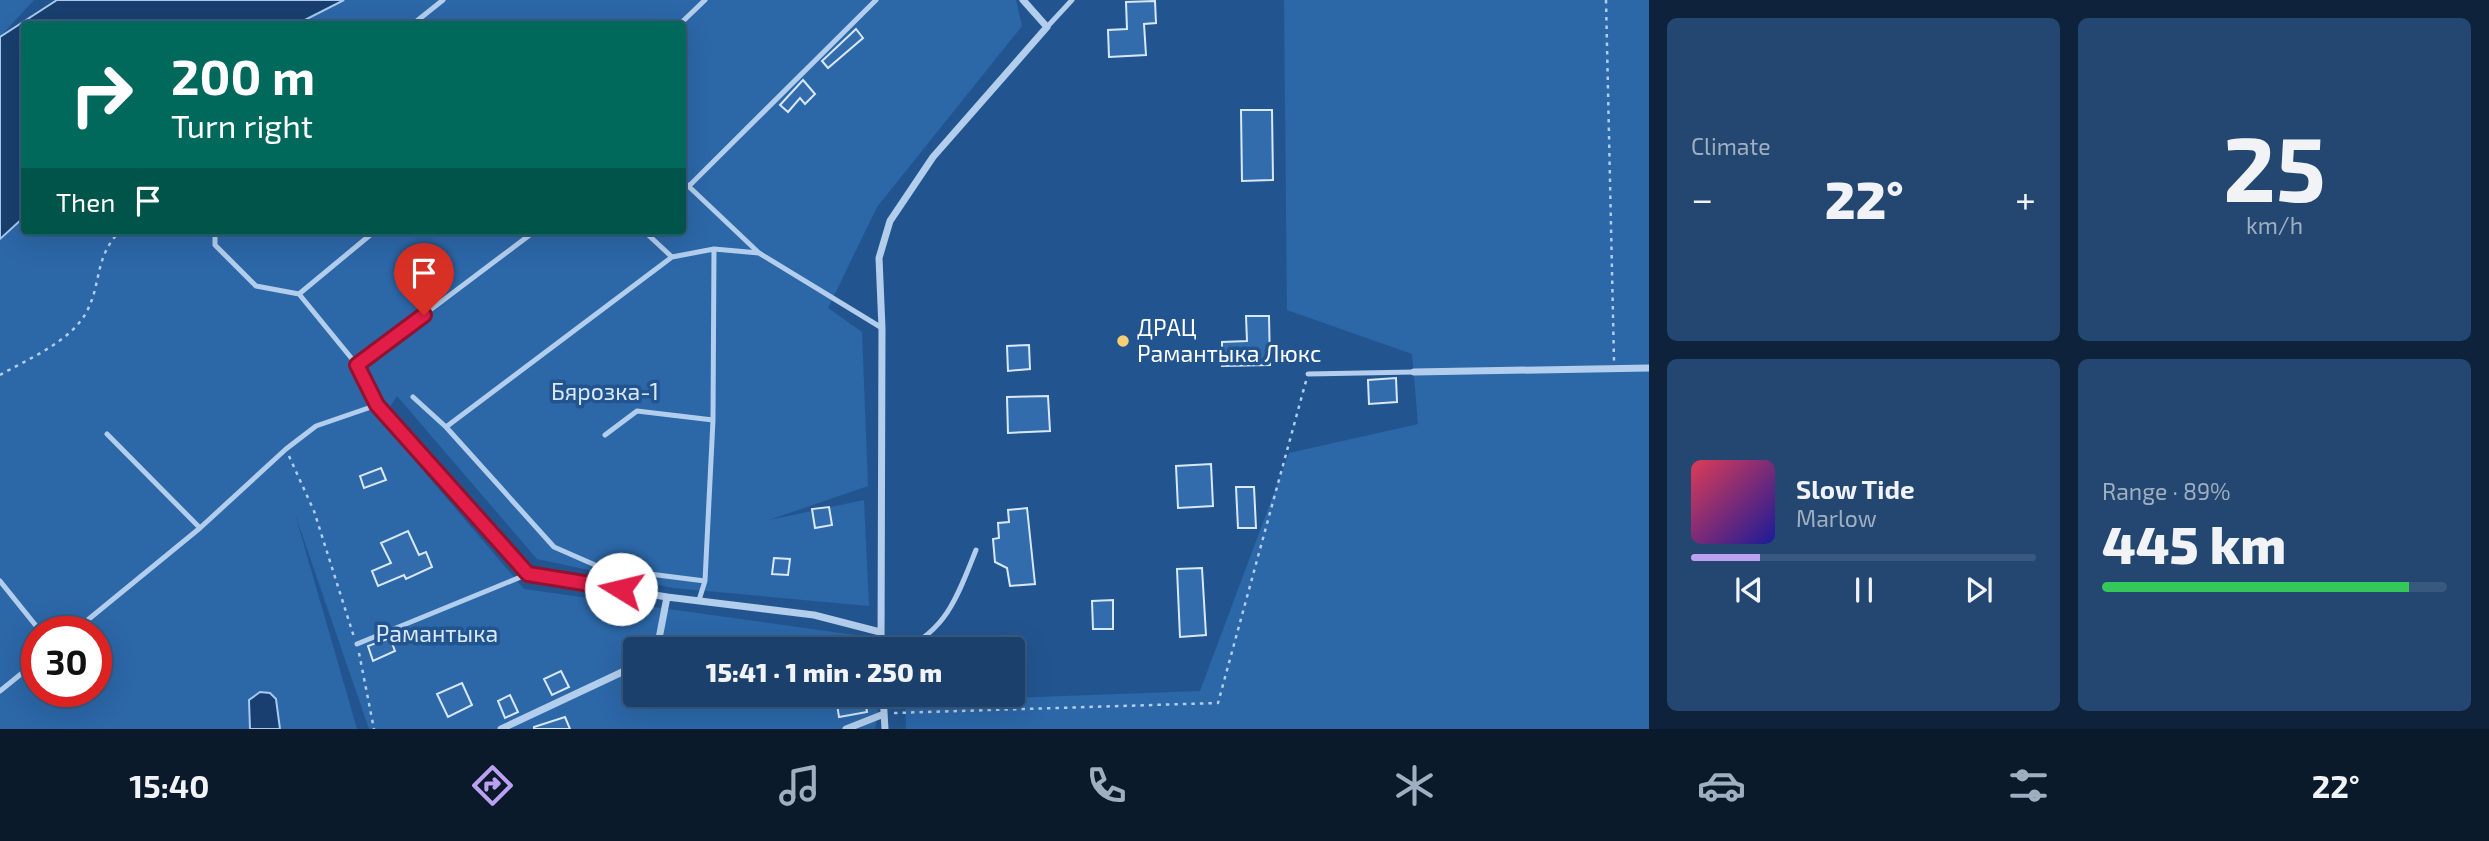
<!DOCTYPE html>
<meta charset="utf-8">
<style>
body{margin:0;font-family:"Exo 2",sans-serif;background:#234771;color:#f1f3f6;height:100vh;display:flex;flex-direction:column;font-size:26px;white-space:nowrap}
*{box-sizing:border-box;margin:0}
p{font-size:23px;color:#9fafc1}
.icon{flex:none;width:38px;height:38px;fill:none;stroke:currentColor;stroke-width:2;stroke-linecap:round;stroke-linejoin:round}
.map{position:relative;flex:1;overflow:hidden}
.side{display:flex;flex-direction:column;gap:18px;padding:18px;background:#0e233b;width:840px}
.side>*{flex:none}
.hud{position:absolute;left:21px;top:21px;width:665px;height:214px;border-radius:7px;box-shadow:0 7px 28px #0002,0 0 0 2px #38597e;background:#00695c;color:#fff;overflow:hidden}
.speed{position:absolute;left:21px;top:616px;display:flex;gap:14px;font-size:35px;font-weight:700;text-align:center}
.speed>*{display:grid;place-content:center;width:91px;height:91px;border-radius:50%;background:#1a406b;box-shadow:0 7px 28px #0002,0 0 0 2px #38597e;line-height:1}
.speed .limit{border:10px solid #d22;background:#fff;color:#111}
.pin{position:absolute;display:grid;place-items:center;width:60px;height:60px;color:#fff;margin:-72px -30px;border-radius:50% 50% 50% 0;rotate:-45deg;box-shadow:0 0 7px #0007}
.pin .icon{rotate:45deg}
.me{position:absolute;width:77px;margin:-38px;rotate:279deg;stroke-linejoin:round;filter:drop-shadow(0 0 5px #0008)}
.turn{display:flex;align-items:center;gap:24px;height:147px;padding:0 35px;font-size:32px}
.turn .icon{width:91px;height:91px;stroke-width:2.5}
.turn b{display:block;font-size:49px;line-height:60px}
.then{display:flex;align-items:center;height:66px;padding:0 35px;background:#0003;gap:14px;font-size:26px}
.big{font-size:52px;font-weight:800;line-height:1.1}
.side .tile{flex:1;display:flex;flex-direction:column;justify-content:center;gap:10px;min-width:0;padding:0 24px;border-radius:10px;background:#234771}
.side .dial{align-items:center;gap:0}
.dial b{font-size:91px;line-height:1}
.song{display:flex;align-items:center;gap:21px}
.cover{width:84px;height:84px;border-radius:10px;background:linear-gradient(135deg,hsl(350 70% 55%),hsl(240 70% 35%))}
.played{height:7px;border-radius:4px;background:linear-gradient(90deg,#bca0f2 20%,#38597e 20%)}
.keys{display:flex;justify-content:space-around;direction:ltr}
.heat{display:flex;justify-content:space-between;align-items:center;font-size:38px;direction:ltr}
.charge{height:10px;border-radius:5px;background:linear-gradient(90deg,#34c759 89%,#38597e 0)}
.side .tiles{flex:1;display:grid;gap:18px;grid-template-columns:repeat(2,1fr)}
.trip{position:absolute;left:623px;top:637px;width:402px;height:70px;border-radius:7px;background:#1a406b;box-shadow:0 7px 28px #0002,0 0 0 2px #38597e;font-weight:800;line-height:70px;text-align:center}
.dock{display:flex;height:112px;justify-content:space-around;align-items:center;background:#0a1a2b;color:#9fafc1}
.dock .icon{width:49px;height:49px}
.dock .active{color:#bca0f2}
.dock b{font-size:32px;color:#f1f3f6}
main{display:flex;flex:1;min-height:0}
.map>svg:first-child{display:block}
</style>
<main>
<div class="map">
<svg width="1649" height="729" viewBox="0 0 1649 729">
<rect width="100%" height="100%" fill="#22558f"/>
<path fill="#2c67a8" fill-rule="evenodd" d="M0,0H34L0,37Z
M344,0H1016L1022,26L877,207L828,308L862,332L868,486L769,520L864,500L869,606L673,588L537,559L397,396L381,421L524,589L855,635L869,649H635V695H876L878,715L875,729H369L295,514L357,729H0V239L24,217V231H682V24H297ZM37,632H96V691H37Z
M1284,0H1649V729H906L905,702L1200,691L1289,453L1418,424L1412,354L1287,310Z"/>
<path fill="#183f6f" stroke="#a6c9ed" stroke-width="2" d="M57,0H344L297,24H24V217L0,239V37Z
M260,692L270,693L276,699L280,729H250L249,700Z"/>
<path fill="#326cac" stroke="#d8e8f9" stroke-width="2" d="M1155,1L1156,23L1144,24L1146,55L1109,57L1108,30L1127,29L1126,2Z
M856,29L863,38L828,68L822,61Z
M803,80L815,94L805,104L800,98L788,112L780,105Z
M1241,110H1272L1273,180L1242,181Z
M1246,316H1269L1270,365L1222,366V342L1247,341Z
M1029,345L1030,369L1008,371L1007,346Z
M1396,378L1397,402L1369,404L1368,380Z
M1048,396L1050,431L1008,433L1007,397Z
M1211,464L1213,506L1178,508L1176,466Z
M381,468L386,480L364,488L360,476Z
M1236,487H1254L1256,528H1238Z
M829,507L832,525L815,528L812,509Z
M1027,508L1035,584L1010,586L1007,568L995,562L993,539L999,538L998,523L1009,522L1008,510Z
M408,531L419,555L426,552L432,567L406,579L404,575L378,586L372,571L391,563L381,543Z
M774,558L790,559L788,575L772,574Z
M1202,568L1206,635L1180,637L1177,569Z
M1113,600V629H1093L1092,601Z
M390,638L395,651L373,661L368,646Z
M561,671L569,687L552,695L544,679Z
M462,683L472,705L448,717L437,694Z
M510,695L518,712L505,718L498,701Z
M865,699L867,712L839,717L837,704Z
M565,717L570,729H534V727Z"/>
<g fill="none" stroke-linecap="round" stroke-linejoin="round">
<path stroke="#b2ceec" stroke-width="2.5" stroke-dasharray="3.5 5" stroke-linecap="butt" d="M1606,0L1614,361
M0,375C28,359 72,341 87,311C102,282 94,258 120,231
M289,456L314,511L354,637
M359,653L374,729
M894,713L1218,703L1306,381"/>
<path stroke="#b2ceec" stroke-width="5" d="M413,24L443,0
M680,24L705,0
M1047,27L1072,0
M682,180L759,253L882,328
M689,186L876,0
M644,231L672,257
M299,294L375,231
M357,365L535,231
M1308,374L1414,372
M413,397L446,427L554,547L602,568L705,581
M446,427L672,257L714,249L759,253
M107,434L200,528
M605,435L637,411L713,420
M0,581L41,632
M699,600L705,581L713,420L714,249
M73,632L200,528L286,449L316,426L377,405L357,365L299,294L256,286L215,245V231
M357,644L528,574
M904,649C948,629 959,592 976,550
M0,691L37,661"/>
<path stroke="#b2ceec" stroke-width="7" d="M1414,372L1649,368
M377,405L528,574L667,597L814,615L880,632
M657,649L667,597
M881,649L882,328L879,258L890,221L933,157L1047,27L1023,0
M883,695L885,729
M501,729L635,666
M846,729L884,714"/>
</g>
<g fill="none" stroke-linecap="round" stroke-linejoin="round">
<defs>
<path id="route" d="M424,315L357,365L377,405L528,574L621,589"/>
</defs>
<use href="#route" stroke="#92132f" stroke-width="18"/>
<use href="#route" stroke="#e11d48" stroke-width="12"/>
</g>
<circle fill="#f8cf75" stroke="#22558f" stroke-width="2.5" cx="1123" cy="341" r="7"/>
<g text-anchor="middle" stroke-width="7" stroke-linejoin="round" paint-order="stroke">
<g font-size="23" fill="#fff" stroke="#22558f" text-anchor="start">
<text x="1137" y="336">ДРАЦ<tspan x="1137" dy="26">Рамантыка Люкс</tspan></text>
</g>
<g font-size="23" fill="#d8e8f9" stroke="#22558f">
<text x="605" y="400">Бярозка-1</text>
<text x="437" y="642">Рамантыка</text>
</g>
</g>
</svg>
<div class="speed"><div class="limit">30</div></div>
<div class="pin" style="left:424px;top:315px;background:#d93025"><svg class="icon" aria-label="arrive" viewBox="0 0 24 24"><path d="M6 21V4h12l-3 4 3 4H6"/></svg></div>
<svg class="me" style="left:621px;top:589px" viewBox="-20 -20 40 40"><circle r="19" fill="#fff"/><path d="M0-13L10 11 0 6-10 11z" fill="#e11d48"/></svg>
<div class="trip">15:41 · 1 min · 250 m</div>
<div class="hud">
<div class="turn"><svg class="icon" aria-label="right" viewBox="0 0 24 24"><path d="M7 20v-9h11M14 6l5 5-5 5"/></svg><div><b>200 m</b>Turn right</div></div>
<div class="then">Then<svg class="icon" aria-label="arrive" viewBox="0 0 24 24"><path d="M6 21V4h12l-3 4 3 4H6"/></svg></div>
</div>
</div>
<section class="side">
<div class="tiles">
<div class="tile"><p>Climate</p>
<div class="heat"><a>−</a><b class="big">22°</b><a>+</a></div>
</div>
<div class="tile dial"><b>25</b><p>km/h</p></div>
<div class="tile">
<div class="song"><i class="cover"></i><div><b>Slow Tide</b><p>Marlow</p></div></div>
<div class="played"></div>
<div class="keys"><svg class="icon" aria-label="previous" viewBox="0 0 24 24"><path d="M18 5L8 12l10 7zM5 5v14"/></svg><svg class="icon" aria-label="pause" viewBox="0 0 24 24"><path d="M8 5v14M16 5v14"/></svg><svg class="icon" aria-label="next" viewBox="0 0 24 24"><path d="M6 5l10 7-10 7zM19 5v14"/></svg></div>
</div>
<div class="tile"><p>Range · 89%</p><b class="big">445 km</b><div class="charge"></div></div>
</div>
</section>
</main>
<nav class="dock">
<b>15:40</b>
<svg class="icon active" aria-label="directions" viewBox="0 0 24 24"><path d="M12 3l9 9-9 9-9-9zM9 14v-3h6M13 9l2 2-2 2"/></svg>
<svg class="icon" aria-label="music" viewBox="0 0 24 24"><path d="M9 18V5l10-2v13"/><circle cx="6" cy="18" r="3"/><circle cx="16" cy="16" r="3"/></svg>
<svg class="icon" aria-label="phone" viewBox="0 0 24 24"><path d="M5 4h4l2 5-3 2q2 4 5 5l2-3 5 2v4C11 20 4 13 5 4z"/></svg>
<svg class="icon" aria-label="climate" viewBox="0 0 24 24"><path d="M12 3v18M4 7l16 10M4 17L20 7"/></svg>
<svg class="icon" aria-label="car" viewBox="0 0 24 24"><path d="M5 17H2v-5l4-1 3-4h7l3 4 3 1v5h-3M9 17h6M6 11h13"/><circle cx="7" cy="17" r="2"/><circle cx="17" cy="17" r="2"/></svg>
<svg class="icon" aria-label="filters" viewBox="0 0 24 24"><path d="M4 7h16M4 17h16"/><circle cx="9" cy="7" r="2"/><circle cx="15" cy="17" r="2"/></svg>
<b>22°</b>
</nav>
